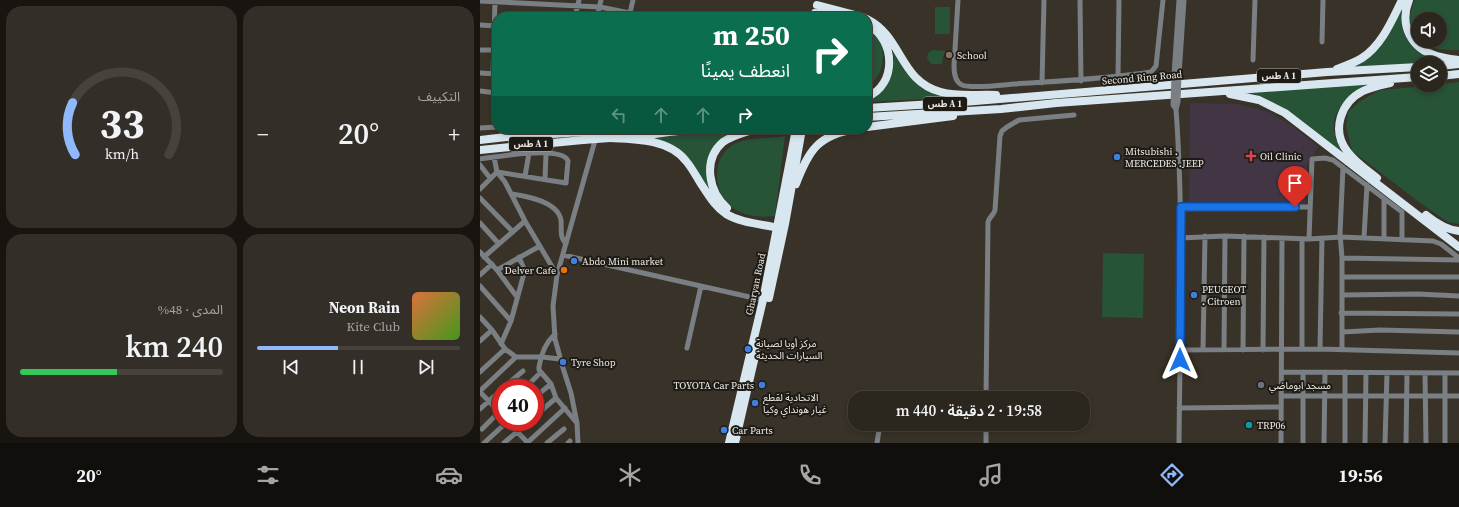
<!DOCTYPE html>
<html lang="ar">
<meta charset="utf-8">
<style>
body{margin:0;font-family:"Source Serif 4","Noto Sans Arabic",serif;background:#332e27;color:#f1f3f6;direction:rtl;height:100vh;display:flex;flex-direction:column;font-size:15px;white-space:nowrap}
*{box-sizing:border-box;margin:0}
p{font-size:13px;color:#a6a5a4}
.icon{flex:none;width:22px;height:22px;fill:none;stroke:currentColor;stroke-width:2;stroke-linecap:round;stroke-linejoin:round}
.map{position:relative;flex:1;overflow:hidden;direction:ltr}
.sheet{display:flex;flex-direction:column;gap:6px;padding:6px;background:#181510;width:480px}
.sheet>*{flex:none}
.top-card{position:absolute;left:12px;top:12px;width:380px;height:122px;border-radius:16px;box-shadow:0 2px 6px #0003,0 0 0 1px #47433c;direction:rtl;background:#0b6e4f;color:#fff;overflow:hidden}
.controls{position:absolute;left:931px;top:12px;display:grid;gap:8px}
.controls a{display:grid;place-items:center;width:36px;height:36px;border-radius:50%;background:#2b261e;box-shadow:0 2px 6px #0003,0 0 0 1px #47433c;font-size:20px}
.speed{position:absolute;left:12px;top:379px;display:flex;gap:8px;font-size:20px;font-weight:700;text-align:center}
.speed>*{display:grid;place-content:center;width:52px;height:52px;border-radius:50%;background:#2b261e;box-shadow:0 2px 6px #0003,0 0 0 1px #47433c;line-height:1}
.speed .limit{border:6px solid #d22;background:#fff;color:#111}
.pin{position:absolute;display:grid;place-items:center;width:34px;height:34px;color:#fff;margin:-41px -17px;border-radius:50% 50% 50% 0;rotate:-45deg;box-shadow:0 0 4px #0007}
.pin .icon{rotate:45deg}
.me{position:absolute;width:44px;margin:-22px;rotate:0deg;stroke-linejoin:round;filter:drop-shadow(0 0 3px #0008)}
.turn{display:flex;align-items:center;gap:14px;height:84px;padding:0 16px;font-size:18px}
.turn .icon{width:52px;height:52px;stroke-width:2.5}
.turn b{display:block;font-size:28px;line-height:34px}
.lanes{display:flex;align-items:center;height:38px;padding:0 16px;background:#0003;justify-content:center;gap:20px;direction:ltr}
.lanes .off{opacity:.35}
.big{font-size:30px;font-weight:600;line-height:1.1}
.sheet .card{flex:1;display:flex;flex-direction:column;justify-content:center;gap:6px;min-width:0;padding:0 14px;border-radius:16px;background:#332e27}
.sheet .dial{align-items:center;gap:0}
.dial svg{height:104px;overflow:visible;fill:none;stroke:#47433c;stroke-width:7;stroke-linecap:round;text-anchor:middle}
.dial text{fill:#f1f3f6;stroke:none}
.song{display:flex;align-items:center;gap:12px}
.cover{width:48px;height:48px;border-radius:6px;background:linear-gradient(135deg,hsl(20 70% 55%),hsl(100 70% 35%))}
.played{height:4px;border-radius:2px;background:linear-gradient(90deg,#8fb8fd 40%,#47433c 40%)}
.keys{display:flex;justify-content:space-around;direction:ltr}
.heat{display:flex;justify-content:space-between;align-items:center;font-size:22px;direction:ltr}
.charge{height:6px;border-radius:3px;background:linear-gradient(90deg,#34c759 48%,#47433c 0)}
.sheet .tiles{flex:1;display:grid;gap:6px;grid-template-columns:repeat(2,1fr)}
.trip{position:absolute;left:368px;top:391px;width:242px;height:40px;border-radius:16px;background:#2b261e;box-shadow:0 2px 6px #0003,0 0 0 1px #47433c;font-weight:600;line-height:40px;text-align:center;direction:rtl}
.tab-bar{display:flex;height:64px;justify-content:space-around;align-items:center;background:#110f0c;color:#a6a5a4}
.tab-bar .icon{width:28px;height:28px}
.tab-bar .selected{color:#8fb8fd}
.tab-bar b{font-size:18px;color:#f1f3f6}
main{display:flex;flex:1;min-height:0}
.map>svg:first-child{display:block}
</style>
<main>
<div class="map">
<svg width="979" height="443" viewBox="0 0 979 443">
<rect width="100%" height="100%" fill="#393228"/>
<path fill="#423645" d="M710,103L756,104L789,112L815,128L838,147L827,164L825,205L709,207Z"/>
<path fill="#275337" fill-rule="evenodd" d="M935,0H979V50C961,50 930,49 929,24C929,17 932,10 933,3ZM938,19H960V41H938Z
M923,6C919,19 921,33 931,44C936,49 960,57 968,61L864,68L876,64Z
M455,7H470V34H455Z
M387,28C392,32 398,36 400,42C407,56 401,79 387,87Z
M412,49L435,81L463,95L462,98L387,102V99C403,83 420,75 412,49Z
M452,50L465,51V56H463L462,64H451L447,58L448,53Z
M979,82V224L968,222L939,202L872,151L866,126L868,112L879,102L900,90L960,85V84Z
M888,84C868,94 847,114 856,139C858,146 863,152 867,158L790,103L777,95L763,92Z
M261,130L232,155L235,198L206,157L162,139C195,135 228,134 261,130Z
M305,136L295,216C280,218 260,216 248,204C231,187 233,151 259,142C269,138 293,138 305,136Z
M623,253L664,254L663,318L622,317Z"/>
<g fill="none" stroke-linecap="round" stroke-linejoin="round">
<path stroke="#797f82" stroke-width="5" d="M478,0L474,66C474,73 475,82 482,85C492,89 522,85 534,84C580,81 626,79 671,72L676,66L683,0
M600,0L601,81
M0,1L120,7L150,13
M95,17L99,0
M117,17L121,0
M149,17L153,0
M0,25L17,26
M842,42L843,0
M0,50H16
M773,60L775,0
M0,73L17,74
M13,73L15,1
M694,75L699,0
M699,75L704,0
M638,77L639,0
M562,83L564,0
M0,91L17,93
M696,109C704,220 700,332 699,443
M0,128L17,127
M14,157L17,172L25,182L45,221L77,275
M0,159C15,157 82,145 88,161L86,183L17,172L0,189
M0,165L10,178H11
M45,176L49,153
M65,179L66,154
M32,194C46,196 78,202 81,220C82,230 79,236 86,244
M0,198L33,232
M701,207H830
M0,223L19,244
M884,237L887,185
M700,238L745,236L829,239L861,237L953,241L961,244L979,258
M829,239L832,159L845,158L853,160L922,212V240
M904,239V199
M0,252L17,270L37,297
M83,255L283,300
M4,257L45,221
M862,258L979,260
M17,270L60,246
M0,275L12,264
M862,277H979
M0,286L31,321
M862,295L938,294L979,296
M861,313L979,314
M0,317L12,330L25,349L36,357H62L80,359
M862,332L900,330L979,332
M75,334C65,343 61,354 59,367V370L71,384L76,398L96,422
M0,341L12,330
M21,344L31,321L43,277L44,269L39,257
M207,348L221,286
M822,349V239
M840,349L842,238
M700,350L840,349L979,353
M723,350L725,236
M744,350L745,236
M763,350L764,236
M783,350L784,237
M862,350V258L860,233L863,167
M0,372L25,349
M802,372L979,373
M865,372V443
M945,373L946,443
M965,373V443
M23,388L43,371
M45,388L61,372
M0,391L36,357
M0,392L21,414
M801,396H979
M55,397L71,384
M506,398L508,222C509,217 514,215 515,210L520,136L522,131L527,127L539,120L594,115
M699,408L801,407
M0,409L21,390
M55,416L76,398
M28,422L48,443
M506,424V443
M2,429L20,411
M4,443L27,422
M24,443L48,422
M47,443L85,408
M67,443L84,429
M88,443L90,441
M98,443L97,423L91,393L83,368L75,339L73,306L77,275L116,137
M397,443L400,424
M801,443L802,238
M823,443V372
M844,443L845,372
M885,443L886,373
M905,443L907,373
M926,443L927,373"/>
<path stroke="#d8e7ef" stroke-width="8" d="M929,0C919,25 931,49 957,56C964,58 972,59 979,60
M337,5L383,17
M335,13L363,17
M387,19C423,37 419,81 461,92C478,97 498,94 516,95
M960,66L979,64
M857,69C865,66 874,63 882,58C902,45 912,20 922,0
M960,76L979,74
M750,94L779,100L805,113L979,247
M387,97C417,85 416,40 388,25
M387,108L471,103L847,72L938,67
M387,117L521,109L576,103L938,77
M387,127L473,116
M130,131L144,129
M154,137L189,132L220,129
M130,138C155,139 189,139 206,161C212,168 216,176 221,184C228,194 235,207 246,214C263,224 284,224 302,229
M0,140L26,137L102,132
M0,150L103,140
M897,178C887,170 875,162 867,151C851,130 861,102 883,91C891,87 901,85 910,83
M316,184C329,150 338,135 376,129
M247,208C229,192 222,160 243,142C253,135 264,133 275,129
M946,215C956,223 967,230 979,231
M289,298L305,224L322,129
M249,443L283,300L316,129
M255,443L278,343"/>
<path stroke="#797f82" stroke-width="5" d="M694,75L693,105L696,109
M696,109L698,102L699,75"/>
<path stroke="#d8e7ef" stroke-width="8" d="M102,132L130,131
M103,140L130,138"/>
</g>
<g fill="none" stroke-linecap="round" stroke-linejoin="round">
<defs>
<path id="route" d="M700,360L701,207H815"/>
</defs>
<use href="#route" stroke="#114b97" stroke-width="10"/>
<use href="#route" stroke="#1a73e8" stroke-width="7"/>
</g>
<circle fill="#8d6e63" stroke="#1e1b16" stroke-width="1.5" cx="469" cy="55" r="4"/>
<path fill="#e0444e" stroke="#1e1b16" stroke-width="1.5" d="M769 150h4v4h4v4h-4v4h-4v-4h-4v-4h4z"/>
<g fill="#3f7fe0" stroke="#1e1b16" stroke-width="1.5">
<circle cx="637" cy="157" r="4"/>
<circle cx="94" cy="261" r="4"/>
<circle cx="714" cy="295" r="4"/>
<circle cx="268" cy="349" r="4"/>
<circle cx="83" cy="362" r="4"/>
<circle cx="282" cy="385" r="4"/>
<circle cx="275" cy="403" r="4"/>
<circle cx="244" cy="430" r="4"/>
</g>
<circle fill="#e8710a" stroke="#1e1b16" stroke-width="1.5" cx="84" cy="270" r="4"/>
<circle fill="#6b7280" stroke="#1e1b16" stroke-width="1.5" cx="781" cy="385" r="4"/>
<circle fill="#0f9aa8" stroke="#1e1b16" stroke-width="1.5" cx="769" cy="425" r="4"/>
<g text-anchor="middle" stroke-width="4" stroke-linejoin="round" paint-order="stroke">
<g fill="#1e1b16" stroke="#b0ada6" stroke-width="1">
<rect x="777" y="69" width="44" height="14" rx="3"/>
<rect x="443" y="97" width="44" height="14" rx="3"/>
<rect x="29" y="137" width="44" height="14" rx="3"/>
</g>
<g font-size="9" font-weight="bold" fill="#efebe4">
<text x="799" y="79">طس A 1</text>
<text x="465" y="107">طس A 1</text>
<text x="51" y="147">طس A 1</text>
</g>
<g font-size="10" fill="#efebe4" stroke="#1e1b16" text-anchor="start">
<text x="477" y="59">School</text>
<text x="645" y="155">Mitsubishi .<tspan x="645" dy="12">MERCEDES .JEEP</tspan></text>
<text x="780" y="160">Oil Clinic</text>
<text x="102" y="265">Abdo Mini market</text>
<text x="76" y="274" text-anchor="end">Delver Cafe</text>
<text x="722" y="293">PEUGEOT<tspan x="722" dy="12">. Citroen</tspan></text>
<text x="276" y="347">مركز أويا لصيانة<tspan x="276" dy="12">السيارات الحديثة</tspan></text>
<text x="91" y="366">Tyre Shop</text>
<text x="274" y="389" text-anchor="end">TOYOTA Car Parts</text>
<text x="789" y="389">مسجد ابوماضي</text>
<text x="283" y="401">الاتحادية لقطع<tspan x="283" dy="12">غيار هونداي وكيا</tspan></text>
<text x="777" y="429">TRP06</text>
<text x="252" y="434">Car Parts</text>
</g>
<g font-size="10" fill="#efebe4" stroke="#1e1b16">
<text transform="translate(662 77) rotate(-5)" y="4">Second Ring Road</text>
<text transform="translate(275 284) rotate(-78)" y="4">Gharyan Road</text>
</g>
</g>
</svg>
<div class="controls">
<a><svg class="icon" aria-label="sound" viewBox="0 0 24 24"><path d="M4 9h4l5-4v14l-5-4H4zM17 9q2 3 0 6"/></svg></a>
<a><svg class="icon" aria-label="layers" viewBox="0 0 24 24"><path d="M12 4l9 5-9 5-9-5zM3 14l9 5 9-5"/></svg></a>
</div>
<div class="speed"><div class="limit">40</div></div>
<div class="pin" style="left:815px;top:207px;background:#d93025"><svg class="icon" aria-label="arrive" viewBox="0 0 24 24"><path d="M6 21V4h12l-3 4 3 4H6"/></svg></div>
<svg class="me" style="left:700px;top:360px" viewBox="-20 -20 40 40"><path d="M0-17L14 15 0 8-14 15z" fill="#1a73e8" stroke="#fff" stroke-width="4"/></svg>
<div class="trip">19:58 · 2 دقيقة · 440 m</div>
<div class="top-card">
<div class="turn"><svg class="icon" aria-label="right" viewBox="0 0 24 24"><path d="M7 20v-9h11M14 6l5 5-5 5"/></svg><div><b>250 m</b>انعطف يمينًا</div></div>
<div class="lanes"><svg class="icon off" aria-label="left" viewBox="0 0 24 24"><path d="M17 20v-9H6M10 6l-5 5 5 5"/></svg><svg class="icon off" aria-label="ahead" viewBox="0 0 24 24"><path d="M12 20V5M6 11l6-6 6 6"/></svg><svg class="icon off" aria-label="ahead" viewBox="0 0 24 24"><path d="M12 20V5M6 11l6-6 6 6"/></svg><svg class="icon" aria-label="right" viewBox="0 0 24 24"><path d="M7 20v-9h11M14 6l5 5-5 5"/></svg></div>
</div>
</div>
<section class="sheet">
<div class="tiles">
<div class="card"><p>التكييف</p>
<div class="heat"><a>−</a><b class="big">20°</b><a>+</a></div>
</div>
<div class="card dial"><svg viewBox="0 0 100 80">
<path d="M14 69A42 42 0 1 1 86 69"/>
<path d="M14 69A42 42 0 0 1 12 29" stroke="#8fb8fd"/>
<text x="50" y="56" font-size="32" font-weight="700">33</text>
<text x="50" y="72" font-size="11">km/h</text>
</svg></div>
<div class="card">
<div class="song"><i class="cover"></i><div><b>Neon Rain</b><p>Kite Club</p></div></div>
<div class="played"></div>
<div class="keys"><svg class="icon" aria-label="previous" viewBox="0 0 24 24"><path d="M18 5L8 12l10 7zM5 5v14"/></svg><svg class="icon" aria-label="pause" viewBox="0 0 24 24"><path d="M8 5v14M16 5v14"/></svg><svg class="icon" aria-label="next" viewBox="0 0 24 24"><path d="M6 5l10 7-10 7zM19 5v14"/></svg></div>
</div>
<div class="card"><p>المدى · 48%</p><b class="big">240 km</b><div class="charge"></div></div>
</div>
</section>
</main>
<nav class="tab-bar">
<b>19:56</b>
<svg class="icon selected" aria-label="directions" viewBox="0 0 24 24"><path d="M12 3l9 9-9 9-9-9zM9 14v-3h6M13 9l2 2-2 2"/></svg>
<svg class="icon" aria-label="music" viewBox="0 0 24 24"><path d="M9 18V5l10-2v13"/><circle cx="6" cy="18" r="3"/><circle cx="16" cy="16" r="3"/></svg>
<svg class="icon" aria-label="phone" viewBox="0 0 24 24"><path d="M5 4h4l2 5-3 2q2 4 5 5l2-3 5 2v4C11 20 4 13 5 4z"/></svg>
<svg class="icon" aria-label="climate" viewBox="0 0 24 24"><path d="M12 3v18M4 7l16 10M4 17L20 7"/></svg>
<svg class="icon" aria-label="car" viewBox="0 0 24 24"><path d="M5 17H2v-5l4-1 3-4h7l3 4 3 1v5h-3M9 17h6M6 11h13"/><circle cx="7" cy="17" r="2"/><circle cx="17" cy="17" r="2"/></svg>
<svg class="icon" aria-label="filters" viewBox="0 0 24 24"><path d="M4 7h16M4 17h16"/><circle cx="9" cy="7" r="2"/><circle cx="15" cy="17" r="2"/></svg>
<b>20°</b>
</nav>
